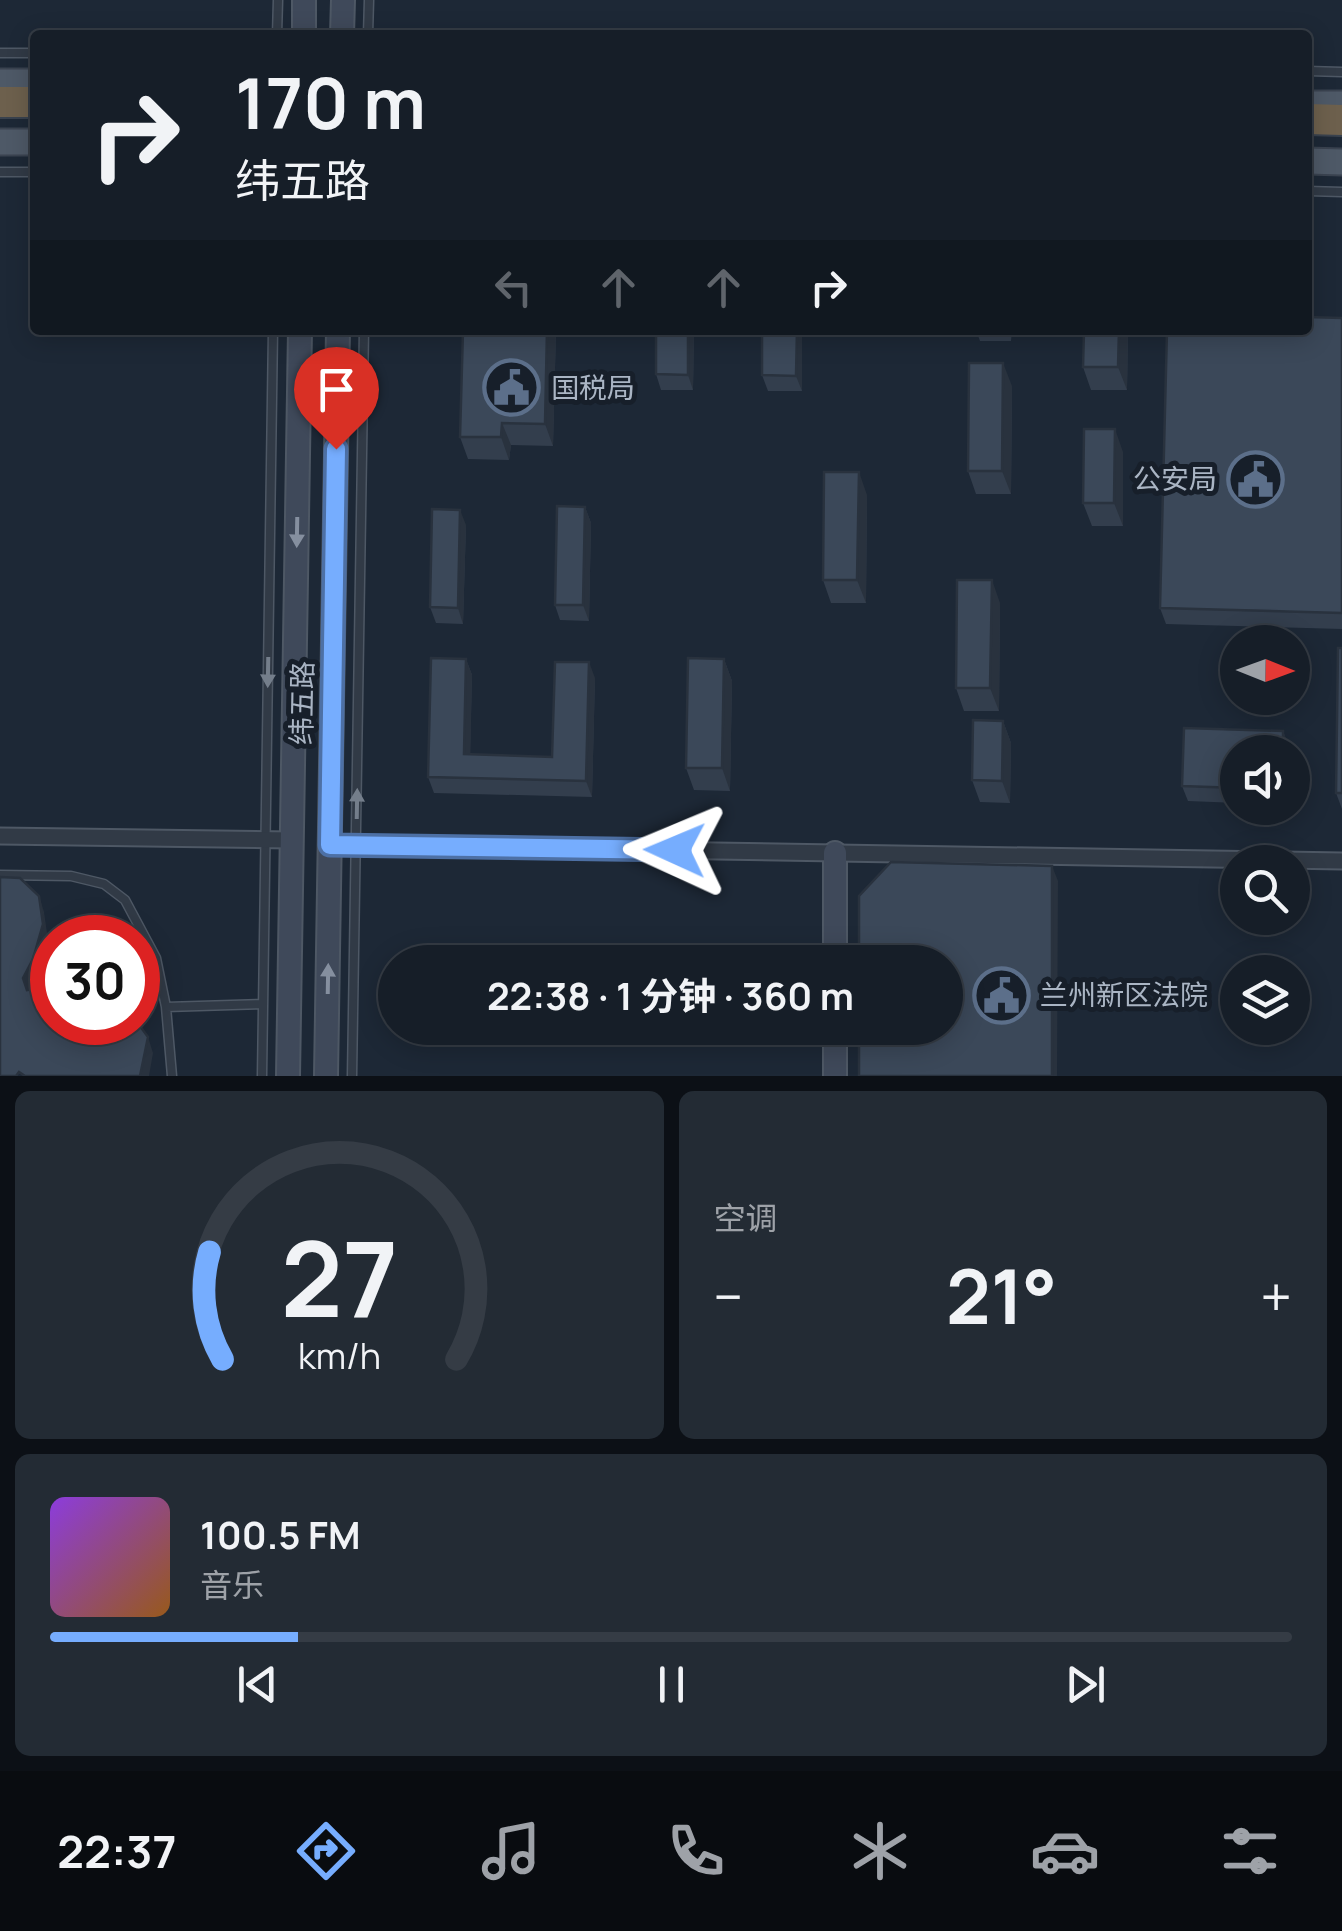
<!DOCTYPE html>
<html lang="zh">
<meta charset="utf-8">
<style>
body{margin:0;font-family:Manrope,"Noto Sans SC",sans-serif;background:#232b34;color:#f1f3f6;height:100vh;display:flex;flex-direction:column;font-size:38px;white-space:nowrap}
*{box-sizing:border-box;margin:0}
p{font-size:32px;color:#9ea2a8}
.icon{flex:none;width:55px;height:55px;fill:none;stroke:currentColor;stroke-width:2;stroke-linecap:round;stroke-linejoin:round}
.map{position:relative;height:1076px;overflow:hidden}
.side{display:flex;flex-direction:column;gap:15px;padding:15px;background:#0c1016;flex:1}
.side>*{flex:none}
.top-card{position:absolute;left:30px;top:30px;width:1282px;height:305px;border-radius:10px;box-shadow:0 5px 25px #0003,0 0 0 2px #353c45;background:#161e28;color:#f1f3f6;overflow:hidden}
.needle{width:65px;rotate:91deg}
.fabs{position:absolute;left:1220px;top:625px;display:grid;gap:20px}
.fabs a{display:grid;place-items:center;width:90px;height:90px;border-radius:50%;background:#161e28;box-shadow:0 5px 25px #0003,0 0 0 2px #353c45;font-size:50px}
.speed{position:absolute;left:30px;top:915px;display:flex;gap:20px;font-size:50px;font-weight:700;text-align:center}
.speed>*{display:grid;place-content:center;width:130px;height:130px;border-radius:50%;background:#161e28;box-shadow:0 5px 25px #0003,0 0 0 2px #353c45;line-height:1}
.speed .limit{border:15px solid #d22;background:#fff;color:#111}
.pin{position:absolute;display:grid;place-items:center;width:85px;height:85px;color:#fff;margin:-102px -42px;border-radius:50% 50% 50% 0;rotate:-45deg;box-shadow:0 0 10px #0007}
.pin .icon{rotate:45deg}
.me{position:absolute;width:110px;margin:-55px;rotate:271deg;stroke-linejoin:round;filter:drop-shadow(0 0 8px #0008)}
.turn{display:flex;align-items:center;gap:35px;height:210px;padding:0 40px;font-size:45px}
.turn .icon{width:130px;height:130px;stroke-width:2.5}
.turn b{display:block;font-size:70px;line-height:85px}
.lanes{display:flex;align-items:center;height:95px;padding:0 40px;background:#0003;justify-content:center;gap:50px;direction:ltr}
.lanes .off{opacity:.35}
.big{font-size:75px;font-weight:700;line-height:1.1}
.side .card{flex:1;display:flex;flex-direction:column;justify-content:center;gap:15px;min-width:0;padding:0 35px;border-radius:15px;background:#232b34}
.side .dial{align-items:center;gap:0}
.dial svg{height:260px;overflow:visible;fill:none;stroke:#353c45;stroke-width:7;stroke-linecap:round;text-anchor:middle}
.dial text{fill:#f1f3f6;stroke:none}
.song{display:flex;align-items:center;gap:30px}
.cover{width:120px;height:120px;border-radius:15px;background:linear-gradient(135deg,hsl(270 70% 55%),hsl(30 70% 35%))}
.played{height:10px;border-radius:5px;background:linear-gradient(90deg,#76adfe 20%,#353c45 20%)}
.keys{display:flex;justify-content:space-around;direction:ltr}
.heat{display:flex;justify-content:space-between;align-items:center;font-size:55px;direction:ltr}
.side .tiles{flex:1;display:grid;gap:15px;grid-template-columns:1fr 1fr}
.card:last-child{grid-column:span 2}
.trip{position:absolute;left:378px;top:945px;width:585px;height:100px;border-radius:50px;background:#161e28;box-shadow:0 5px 25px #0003,0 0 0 2px #353c45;font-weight:700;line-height:100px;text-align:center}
.tab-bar{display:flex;height:160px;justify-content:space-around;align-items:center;background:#090c10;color:#9ea2a8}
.tab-bar .icon{width:70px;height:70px}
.tab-bar .selected{color:#76adfe}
.tab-bar b{font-size:45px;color:#f1f3f6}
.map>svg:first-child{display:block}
</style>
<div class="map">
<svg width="1342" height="1076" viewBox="0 0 1342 1076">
<rect width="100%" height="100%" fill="#1d2836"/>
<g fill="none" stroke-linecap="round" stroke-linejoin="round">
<defs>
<path id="lane" d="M277,35L278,0
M368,35L369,0
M0,53H35
M1308,71L1342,72
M0,172H35
M1308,191L1342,192
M0,875L71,876L104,884L125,900L156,958L166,1007L172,1076
M166,1007L263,1004
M262,1076L273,330
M352,1076L364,330"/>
<path id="street" d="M0,836L292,840
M330,845L1342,861"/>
<path id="secondary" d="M304,35V0
M342,35L343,0
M835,853V962
M288,1076L300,330
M326,1076L338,330
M835,1076V1028"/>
<path id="primary" d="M0,82H35
M1308,104H1342
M0,142H35
M1308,161L1342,162"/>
<path id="highway" d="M0,102H35
M1308,119L1342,120"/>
</defs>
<use href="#lane" stroke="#4e5865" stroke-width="11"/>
<use href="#street" stroke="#4e5865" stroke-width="19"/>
<use href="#secondary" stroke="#4e5865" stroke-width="26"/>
<use href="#primary" stroke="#3a4350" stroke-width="29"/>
<use href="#highway" stroke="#39424e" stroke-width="34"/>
<use href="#lane" stroke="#313a46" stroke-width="8"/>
<use href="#street" stroke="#313a46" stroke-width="15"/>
<use href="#secondary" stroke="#3f495a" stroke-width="22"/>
<use href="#primary" stroke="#4e5967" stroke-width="25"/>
<use href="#highway" stroke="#6d604d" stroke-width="30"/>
</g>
<path fill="#333e4d" d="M1313,304V317L1342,318V629L1166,624L1160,608Z
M556,330L553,446L511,445L509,460L468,459L460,437Z
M656,330H694L693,390H661L656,374Z
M802,330V391H768L762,375Z
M976,330H1012L1011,341H980Z
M1128,330L1127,390H1091L1083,367Z
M1012,386L1011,494H976L968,471Z
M1123,452V526H1092L1083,503Z
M867,495L866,603H831L823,580Z
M585,507L591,523L589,621L560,620L555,605Z
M466,525L463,624L436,623L430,607Z
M1000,603L999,711H964L956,688Z
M1342,648V809L1336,793Z
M466,659L472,675L470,755L552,757L595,678L592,797L434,793L428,777Z
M724,659L732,681L730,791L694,790L686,768Z
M1003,721L1011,743L1010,803L980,802L972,780Z
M1184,728L1283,731L1289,747V752H1238V803L1188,801L1182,786Z"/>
<path fill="#29323e" d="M1308,289L1313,304V333L1308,319Z
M547,330H556L553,446L545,424Z
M688,330H694L693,390L688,375Z
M797,330H802V391L796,376Z
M1119,330H1128L1127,390L1118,367Z
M1003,363L1012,386L1011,494L1002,471Z
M502,423L511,445L509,460L501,437Z
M1115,429L1123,452V526L1114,503Z
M859,472L867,495L866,603L857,580Z
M585,507L591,523L589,621L583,605Z
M460,510L466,525L463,624L458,608Z
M992,580L1000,603L999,711L990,688Z
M466,659L472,675L470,770L464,754Z
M724,659L732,681L730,791L722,768Z
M589,662L595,678L592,797L586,781Z
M1003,721L1011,743L1010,803L1002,781Z
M1283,731L1289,747V752H1283Z
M1052,866L1058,881L1057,1076H1052Z
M39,896L44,912L48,940L39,974L29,994L23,978Z
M148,1037L153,1053L149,1076H140Z"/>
<path fill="#3b4859" stroke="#29323e" stroke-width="2.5" d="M1308,317L1342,318V613L1160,608L1167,330H1308Z
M463,330H547L545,424L502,423L501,437H460Z
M656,330H688V375L656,374Z
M762,330H797L796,376L762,375Z
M1084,330H1119L1118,367H1083Z
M969,363H1003L1002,471H968Z
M1084,429H1115L1114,503H1083Z
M824,472H859L857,580H823Z
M557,506L585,507L583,605H555Z
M432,509L460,510L458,608L430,607Z
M957,580H992L990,688H956Z
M1338,648H1342V793H1336Z
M431,658L466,659L464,754L552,757L555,662H589L586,781L428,777Z
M688,658L724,659L722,768H686Z
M973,720L1003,721L1002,781L972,780Z
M1184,728L1283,731V752H1238V788L1182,786Z
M891,862L1052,866V1076H859V1028H945V962H859V896Z
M0,877L20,878L39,896L43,924L33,959L23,978L27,990L52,986V1022H137L148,1037L140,1076H25L19,1072L16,1076H0Z"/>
<defs><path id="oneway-solid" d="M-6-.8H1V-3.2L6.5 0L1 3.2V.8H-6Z" transform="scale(2.5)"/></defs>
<g fill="#858f9f">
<use href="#oneway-solid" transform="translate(297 532) rotate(91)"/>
<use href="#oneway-solid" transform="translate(328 979) rotate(-89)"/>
</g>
<g fill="#747e8b">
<use href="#oneway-solid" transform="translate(268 672) rotate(91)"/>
<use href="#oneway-solid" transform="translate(357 804) rotate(-89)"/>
</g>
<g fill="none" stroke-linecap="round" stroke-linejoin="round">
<defs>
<path id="route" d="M336,449L330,845L675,850"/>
</defs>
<use href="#route" stroke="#4d70a5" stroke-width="25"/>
<use href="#route" stroke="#76adfe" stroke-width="18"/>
</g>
<defs>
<symbol id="civic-ring" viewBox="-11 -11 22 22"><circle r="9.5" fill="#171f2a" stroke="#5c6f8a" stroke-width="1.5"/><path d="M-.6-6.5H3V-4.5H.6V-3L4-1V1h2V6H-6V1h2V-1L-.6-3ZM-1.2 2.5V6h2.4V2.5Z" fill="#5c6f8a"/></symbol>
</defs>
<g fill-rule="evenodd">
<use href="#civic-ring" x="480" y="356" width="63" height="63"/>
<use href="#civic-ring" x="1224" y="448" width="63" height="63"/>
<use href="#civic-ring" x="970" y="964" width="63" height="63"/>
</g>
<g text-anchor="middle" stroke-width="10" stroke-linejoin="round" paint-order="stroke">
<g font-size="28" fill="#aab5c4" stroke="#171f2a" text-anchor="start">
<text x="551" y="398">国税局</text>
<text x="1217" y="489" text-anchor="end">公安局</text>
<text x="1040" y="1005">兰州新区法院</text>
</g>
<g font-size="28" fill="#aab5c4" stroke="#171f2a">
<text transform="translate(302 703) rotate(-89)" y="10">纬五路</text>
</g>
</g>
</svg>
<div class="fabs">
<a><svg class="needle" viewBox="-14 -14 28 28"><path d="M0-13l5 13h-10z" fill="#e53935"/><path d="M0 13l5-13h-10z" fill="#9ea2a8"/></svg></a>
<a><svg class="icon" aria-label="sound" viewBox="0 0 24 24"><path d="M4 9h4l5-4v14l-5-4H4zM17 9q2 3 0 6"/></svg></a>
<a><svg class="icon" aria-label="search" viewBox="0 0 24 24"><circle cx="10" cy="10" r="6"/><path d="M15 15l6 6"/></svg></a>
<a><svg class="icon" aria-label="layers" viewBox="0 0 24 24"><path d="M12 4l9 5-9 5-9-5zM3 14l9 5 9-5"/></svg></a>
</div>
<div class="speed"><div class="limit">30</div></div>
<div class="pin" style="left:336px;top:449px;background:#d93025"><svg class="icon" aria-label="arrive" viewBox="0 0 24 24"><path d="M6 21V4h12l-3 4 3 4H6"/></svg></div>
<svg class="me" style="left:675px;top:850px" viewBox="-20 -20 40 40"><path d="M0-17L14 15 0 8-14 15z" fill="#76adfe" stroke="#fff" stroke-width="4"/></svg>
<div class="trip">22:38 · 1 分钟 · 360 m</div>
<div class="top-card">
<div class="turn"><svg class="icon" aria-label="right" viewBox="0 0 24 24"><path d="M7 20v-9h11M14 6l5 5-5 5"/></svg><div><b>170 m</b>纬五路</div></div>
<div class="lanes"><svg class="icon off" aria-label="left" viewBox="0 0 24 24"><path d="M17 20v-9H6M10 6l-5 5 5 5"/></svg><svg class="icon off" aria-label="ahead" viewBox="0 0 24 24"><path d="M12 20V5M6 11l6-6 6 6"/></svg><svg class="icon off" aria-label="ahead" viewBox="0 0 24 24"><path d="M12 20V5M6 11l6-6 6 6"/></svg><svg class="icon" aria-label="right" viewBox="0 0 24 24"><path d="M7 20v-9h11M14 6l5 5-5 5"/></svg></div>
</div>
</div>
<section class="side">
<div class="tiles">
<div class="card dial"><svg viewBox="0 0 100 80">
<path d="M14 69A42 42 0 1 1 86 69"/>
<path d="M14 69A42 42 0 0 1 10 36" stroke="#76adfe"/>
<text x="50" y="56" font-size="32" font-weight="700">27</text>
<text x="50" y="72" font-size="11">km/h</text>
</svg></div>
<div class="card"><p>空调</p>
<div class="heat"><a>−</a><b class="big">21°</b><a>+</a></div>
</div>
<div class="card">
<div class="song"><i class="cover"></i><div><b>100.5 FM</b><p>音乐</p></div></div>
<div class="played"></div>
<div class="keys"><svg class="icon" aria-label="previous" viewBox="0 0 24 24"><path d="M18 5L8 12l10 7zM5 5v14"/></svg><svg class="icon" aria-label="pause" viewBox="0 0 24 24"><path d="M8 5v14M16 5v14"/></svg><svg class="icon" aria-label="next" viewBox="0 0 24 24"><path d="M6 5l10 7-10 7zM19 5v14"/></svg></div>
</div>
</div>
</section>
<nav class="tab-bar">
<b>22:37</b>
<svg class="icon selected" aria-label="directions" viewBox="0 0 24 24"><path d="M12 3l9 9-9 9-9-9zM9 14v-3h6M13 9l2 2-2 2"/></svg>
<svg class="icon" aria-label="music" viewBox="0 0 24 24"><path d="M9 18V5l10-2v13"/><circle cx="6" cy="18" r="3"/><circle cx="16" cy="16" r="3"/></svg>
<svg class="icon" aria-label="phone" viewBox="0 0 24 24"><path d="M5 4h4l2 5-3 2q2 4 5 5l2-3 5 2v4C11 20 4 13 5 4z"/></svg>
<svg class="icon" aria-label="climate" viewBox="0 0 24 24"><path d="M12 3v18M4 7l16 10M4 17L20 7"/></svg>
<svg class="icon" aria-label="car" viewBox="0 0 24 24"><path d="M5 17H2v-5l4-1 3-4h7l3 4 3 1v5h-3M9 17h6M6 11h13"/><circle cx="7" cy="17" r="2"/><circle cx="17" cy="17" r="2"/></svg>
<svg class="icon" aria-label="filters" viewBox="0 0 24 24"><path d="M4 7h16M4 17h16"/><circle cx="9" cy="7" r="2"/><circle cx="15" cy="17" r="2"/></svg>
</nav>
